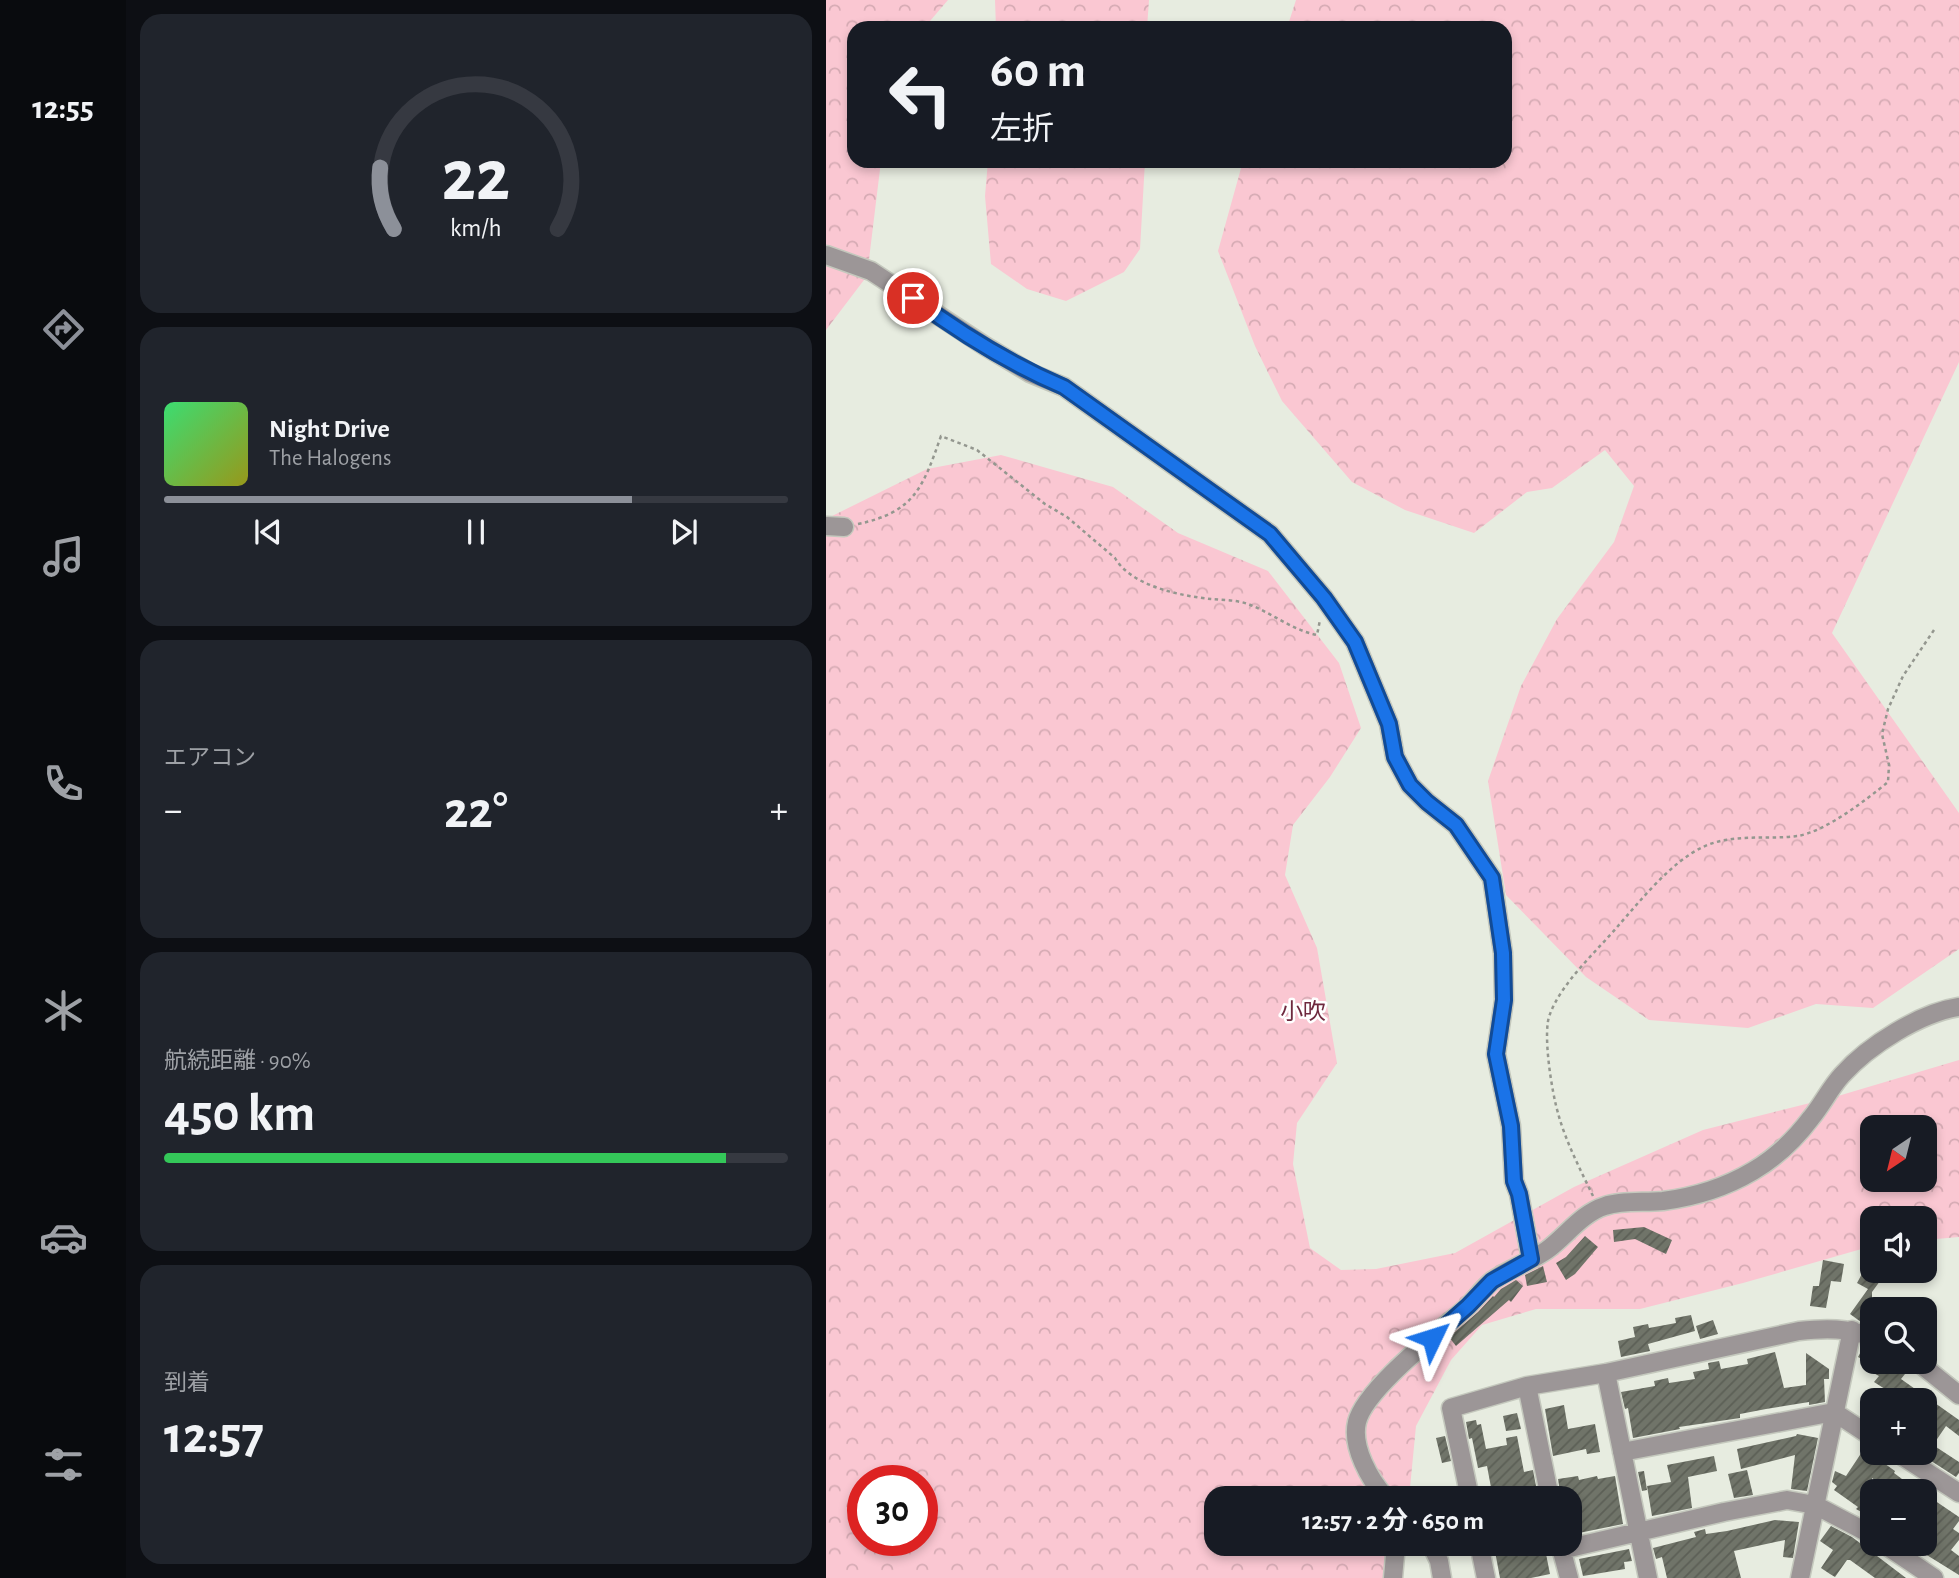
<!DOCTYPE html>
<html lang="ja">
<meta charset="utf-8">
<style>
body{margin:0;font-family:"Alegreya Sans","Noto Sans JP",sans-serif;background:#20242c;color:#f1f3f6;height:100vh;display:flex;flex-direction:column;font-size:26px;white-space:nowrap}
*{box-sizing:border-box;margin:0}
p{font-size:23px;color:#9ea1a6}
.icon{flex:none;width:38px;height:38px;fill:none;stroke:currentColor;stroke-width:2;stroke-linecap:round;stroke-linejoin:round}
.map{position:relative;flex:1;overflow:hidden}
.side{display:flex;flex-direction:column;gap:14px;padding:14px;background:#0d0f14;width:700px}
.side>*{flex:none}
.top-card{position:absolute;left:21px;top:21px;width:665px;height:147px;border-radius:21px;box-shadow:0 4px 10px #0003;background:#171b24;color:#f1f3f6;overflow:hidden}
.needle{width:46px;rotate:215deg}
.fabs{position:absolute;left:1034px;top:1115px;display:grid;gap:14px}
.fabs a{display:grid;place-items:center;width:77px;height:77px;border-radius:14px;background:#171b24;box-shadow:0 4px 10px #0003;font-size:35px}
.speed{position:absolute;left:21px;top:1465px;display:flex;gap:14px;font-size:35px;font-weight:700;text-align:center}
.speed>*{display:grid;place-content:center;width:91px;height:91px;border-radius:50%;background:#171b24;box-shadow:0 4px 10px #0003;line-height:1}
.speed .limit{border:10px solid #d22;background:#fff;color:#111}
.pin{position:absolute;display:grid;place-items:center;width:60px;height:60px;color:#fff;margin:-30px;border:4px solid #fff;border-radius:50%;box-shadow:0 2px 7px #0007}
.me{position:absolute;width:77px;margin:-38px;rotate:49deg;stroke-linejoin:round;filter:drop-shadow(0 0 5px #0008)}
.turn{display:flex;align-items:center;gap:24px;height:147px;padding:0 28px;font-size:32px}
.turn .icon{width:91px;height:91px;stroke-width:2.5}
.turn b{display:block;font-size:49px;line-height:60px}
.big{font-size:52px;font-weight:700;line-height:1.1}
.side .tile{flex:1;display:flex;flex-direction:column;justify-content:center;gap:10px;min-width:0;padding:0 24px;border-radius:21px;background:#20242c}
.side .dial{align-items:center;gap:0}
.dial svg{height:182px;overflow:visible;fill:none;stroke:#363941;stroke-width:7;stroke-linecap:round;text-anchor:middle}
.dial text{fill:#f1f3f6;stroke:none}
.song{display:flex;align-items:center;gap:21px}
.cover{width:84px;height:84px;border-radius:10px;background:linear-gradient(135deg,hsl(140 70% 55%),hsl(60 70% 35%))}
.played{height:7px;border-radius:4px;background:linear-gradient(90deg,#8c9099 75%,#363941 75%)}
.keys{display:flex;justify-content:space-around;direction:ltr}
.heat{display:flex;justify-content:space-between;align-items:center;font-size:38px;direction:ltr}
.charge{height:10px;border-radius:5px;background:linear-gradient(90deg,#34c759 90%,#363941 0)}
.trip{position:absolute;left:378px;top:1486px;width:378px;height:70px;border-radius:21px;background:#171b24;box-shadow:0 4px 10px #0003;font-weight:700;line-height:70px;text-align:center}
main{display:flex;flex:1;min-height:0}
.tab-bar{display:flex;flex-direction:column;width:126px;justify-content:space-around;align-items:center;background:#090b0e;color:#9ea1a6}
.tab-bar .icon{width:49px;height:49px}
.tab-bar .selected{color:#8c9099}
.tab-bar b{font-size:32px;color:#f1f3f6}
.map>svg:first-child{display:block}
</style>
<main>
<nav class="tab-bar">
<b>12:55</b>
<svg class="icon selected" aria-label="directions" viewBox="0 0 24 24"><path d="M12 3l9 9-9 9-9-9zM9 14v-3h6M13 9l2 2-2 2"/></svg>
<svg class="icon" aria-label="music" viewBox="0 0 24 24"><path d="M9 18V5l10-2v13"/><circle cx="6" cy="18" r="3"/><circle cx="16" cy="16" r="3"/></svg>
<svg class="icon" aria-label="phone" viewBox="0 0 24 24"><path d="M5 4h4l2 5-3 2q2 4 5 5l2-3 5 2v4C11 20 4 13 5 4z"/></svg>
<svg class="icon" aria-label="climate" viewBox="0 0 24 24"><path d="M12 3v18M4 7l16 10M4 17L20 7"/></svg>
<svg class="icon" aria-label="car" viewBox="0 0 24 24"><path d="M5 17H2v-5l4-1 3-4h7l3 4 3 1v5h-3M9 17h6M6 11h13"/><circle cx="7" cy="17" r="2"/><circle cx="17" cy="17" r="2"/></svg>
<svg class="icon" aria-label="filters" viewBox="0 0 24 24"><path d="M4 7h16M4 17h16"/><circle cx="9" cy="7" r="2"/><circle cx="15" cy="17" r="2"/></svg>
</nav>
<section class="side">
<div class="tile dial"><svg viewBox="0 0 100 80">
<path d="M14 69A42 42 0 1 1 86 69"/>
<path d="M14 69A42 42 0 0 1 8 42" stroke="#8c9099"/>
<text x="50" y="56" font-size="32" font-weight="700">22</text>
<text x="50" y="72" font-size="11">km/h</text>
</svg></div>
<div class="tile">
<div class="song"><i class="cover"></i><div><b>Night Drive</b><p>The Halogens</p></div></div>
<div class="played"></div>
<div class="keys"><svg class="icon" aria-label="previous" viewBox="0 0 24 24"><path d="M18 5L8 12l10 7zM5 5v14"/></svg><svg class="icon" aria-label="pause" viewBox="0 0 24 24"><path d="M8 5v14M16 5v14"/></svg><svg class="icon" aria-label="next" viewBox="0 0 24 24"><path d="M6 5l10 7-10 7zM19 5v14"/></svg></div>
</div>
<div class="tile"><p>エアコン</p>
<div class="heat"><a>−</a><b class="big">22°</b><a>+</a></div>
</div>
<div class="tile"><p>航続距離 · 90%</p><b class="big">450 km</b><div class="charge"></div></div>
<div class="tile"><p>到着</p><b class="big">12:57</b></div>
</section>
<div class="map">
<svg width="1133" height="1578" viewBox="0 0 1133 1578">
<defs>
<pattern id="forest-crowns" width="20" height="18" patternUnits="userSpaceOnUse" patternTransform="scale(1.75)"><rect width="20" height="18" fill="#fac7d2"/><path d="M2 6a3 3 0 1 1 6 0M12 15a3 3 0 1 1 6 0" fill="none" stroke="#d6abb4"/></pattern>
<pattern id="building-hatch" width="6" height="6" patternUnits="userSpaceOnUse" patternTransform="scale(1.75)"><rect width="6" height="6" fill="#707469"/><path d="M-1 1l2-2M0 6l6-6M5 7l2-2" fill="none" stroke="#5c5f56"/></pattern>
</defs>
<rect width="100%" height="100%" fill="#e7ece0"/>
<path fill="url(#forest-crowns)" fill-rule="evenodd" d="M0,0H122L98,28H28V161H55L41,276L0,330Z
M169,0H323L321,28H170Z
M470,0H1133V362L1006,633L1133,813V949L1047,1008L990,1004L922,1028L823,1020L760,977L680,895L662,781L695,686L731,619L788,542L808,486L779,450L726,488L701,492L648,533L579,510L526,482L456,401L429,346L392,251L417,161H679V28H461Z
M162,161H319L314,249L298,272L240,301L201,289L165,264L159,196Z
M175,455L287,487L352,533L442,571L513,663L535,728L504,777L467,825L459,875L491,948L511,1063L471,1123L467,1164L484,1248L515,1270L550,1269L629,1253L748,1187L877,1130L1012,1096L1133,1060V1237L1099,1240V1218H1046V1246L917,1283L814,1309H710L656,1325L625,1360L590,1426L583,1498H390V1544H578L574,1578H0V519L101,469ZM1046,1127H1099V1180H1046ZM37,1480H96V1540H37Z"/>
<path fill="url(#building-hatch)" d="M818,1227L846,1240L840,1254L809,1239L788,1242L787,1230Z
M759,1236L772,1247L749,1274L740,1280L730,1263L740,1257Z
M997,1260L1018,1264L1015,1282L1005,1281L1000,1308L984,1306L987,1286H993Z
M717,1266L721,1282L701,1286L699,1275Z
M1037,1272L1054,1281L1046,1292V1325L1035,1322L1024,1314L1042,1289L1031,1283Z
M690,1280L697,1286L685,1302L683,1300L630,1346L623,1337L652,1312L667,1296L668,1297L675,1289Z
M865,1315L869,1331L822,1344L824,1351L795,1357L792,1341L809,1337L807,1327L822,1324L823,1328L850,1323L849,1318Z
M887,1320L892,1334L874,1339L870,1326Z
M1038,1346L1046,1348V1362H1062L1079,1374L1075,1379L1133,1420V1436L1120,1426L1107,1445L1133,1462V1473L1130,1477L1099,1457V1400H1076L1048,1382L1053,1376L1040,1369L1043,1363L1032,1357Z
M949,1352L958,1388L980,1385V1353L1003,1369V1379H998L999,1402L983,1405V1402L940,1409L914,1414V1418L853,1427L854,1429L807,1438L802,1408L799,1409L795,1392L829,1386L828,1381L842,1378L843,1383L869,1379L867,1372L883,1369L882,1363L893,1361L895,1369L922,1364L921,1359Z
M738,1405L742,1429L769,1424L774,1452L761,1454L760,1449L727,1456L719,1409Z
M691,1413L695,1429L680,1431L677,1416Z
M650,1420L651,1425L655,1424L660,1449L681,1445L680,1438L691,1436L698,1472L707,1470L710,1486L704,1487L706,1498H667L661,1466L652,1468L646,1438L643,1439L640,1422Z
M971,1434L992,1438L981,1491L965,1489L969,1455L915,1469L911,1449L970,1436Z
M619,1436L625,1461L616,1463L610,1438Z
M1038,1449L1069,1471L1068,1473L1092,1491H1065L1046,1478V1518L1030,1509L1032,1507L1008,1490L1011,1486L1006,1482L1009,1471L1020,1476Z
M888,1456L891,1471L862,1477L866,1508L826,1516L821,1486L845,1482L841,1465Z
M921,1470L927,1495L908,1498L902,1474Z
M818,1471L821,1490L816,1491L812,1472Z
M752,1476L753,1480L771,1476L772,1479L789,1476L797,1524L748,1534L744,1498H735L732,1479Z
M1099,1494L1133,1517V1521L1127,1529L1133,1533V1540L1125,1550L1133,1556V1575L1083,1544H1099Z
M949,1520L973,1522L967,1558L957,1557L959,1540L908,1551L915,1578H841L836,1557L830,1559L827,1548L870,1537L868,1532L879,1529L880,1534L901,1531Z
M1005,1526L1026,1537L1080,1578H1049L1024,1560H1021L1009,1577L1004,1574L995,1568L1007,1550L994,1541Z
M680,1544H718L724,1574L705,1578H674L668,1546Z
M803,1549L806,1561L798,1562L799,1569L757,1576L753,1559Z"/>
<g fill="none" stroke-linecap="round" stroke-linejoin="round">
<defs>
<path id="minor" d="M0,255L45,271L159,346L204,373L238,387L444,534L498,598L529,642L563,724L569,757L584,785L601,802L630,825L666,878L677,953L678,1000L670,1054L685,1126L688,1181L693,1194L705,1259
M0,526L18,527
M1092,1362L1133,1395
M780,1373L822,1578
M701,1386L724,1498
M796,1452L1008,1412L1046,1437
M1070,1452L1133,1493
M560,1498C544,1480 525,1447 531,1422C539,1389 613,1332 640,1308C649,1300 656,1289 666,1281C682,1269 704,1262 721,1250C740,1236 756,1213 779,1206C797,1200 818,1203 837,1201C868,1197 900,1187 927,1171C949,1158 970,1138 985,1118C996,1105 1004,1088 1016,1075C1043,1045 1094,1013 1133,1007
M644,1498L625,1408L701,1386L780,1373L973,1331C1000,1328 1021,1328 1046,1337
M605,1544L613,1561L616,1578
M653,1544L660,1578
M734,1544L743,1578
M1058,1544L1108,1578
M735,1550L898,1512L961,1500L989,1505L1046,1535
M567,1578L570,1544
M974,1578L1026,1330"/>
</defs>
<use href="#minor" stroke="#c4c8bd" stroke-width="21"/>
<path stroke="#94978f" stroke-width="2.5" stroke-dasharray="3.5 3.5" stroke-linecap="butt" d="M32,524C89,512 97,487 115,436L151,450L219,504L241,517L289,558C305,586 355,596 385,599C397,600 411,600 422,604C446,613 466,630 491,635L494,620
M767,1196C755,1171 739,1140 732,1113C726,1093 716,1032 724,1014C736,982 770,952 792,926C814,901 846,861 877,847C906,833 940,840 971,836C999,832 1040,800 1062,782L1063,765L1056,734L1062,709L1077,676L1108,630"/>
<use href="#minor" stroke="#9c9697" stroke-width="18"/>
</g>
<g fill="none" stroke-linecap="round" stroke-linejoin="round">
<defs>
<path id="route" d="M87,298C134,333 184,364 238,387L444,534L498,598L529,642L563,724L569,757L584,785L601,802L630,825L666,878L677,953L678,1000L670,1054L685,1126L688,1181L693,1194L705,1259L666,1281L642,1306L606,1338"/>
</defs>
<use href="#route" stroke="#114b97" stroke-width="18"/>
<use href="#route" stroke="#1a73e8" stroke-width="12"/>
</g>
<g text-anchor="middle" stroke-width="5" stroke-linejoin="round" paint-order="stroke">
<g font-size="23" fill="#6e293e" stroke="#fff">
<text x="477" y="1019">小吹</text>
</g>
</g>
</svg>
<div class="fabs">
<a><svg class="needle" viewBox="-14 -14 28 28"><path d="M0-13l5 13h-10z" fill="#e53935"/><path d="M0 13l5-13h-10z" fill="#9ea1a6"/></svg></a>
<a><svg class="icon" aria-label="sound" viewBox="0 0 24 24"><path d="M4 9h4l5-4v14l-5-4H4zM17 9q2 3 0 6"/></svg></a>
<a><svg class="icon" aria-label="search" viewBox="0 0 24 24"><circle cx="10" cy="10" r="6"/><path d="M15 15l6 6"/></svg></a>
<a>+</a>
<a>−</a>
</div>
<div class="speed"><div class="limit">30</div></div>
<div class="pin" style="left:87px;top:298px;background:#d93025"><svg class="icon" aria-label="arrive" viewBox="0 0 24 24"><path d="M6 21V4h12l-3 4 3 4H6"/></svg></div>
<svg class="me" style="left:606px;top:1338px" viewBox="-20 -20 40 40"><path d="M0-17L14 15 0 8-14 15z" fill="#1a73e8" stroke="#fff" stroke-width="4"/></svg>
<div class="trip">12:57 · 2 分 · 650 m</div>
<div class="top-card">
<div class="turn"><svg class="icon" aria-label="left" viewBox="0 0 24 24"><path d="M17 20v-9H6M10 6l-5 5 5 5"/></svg><div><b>60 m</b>左折</div></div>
</div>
</div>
</main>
